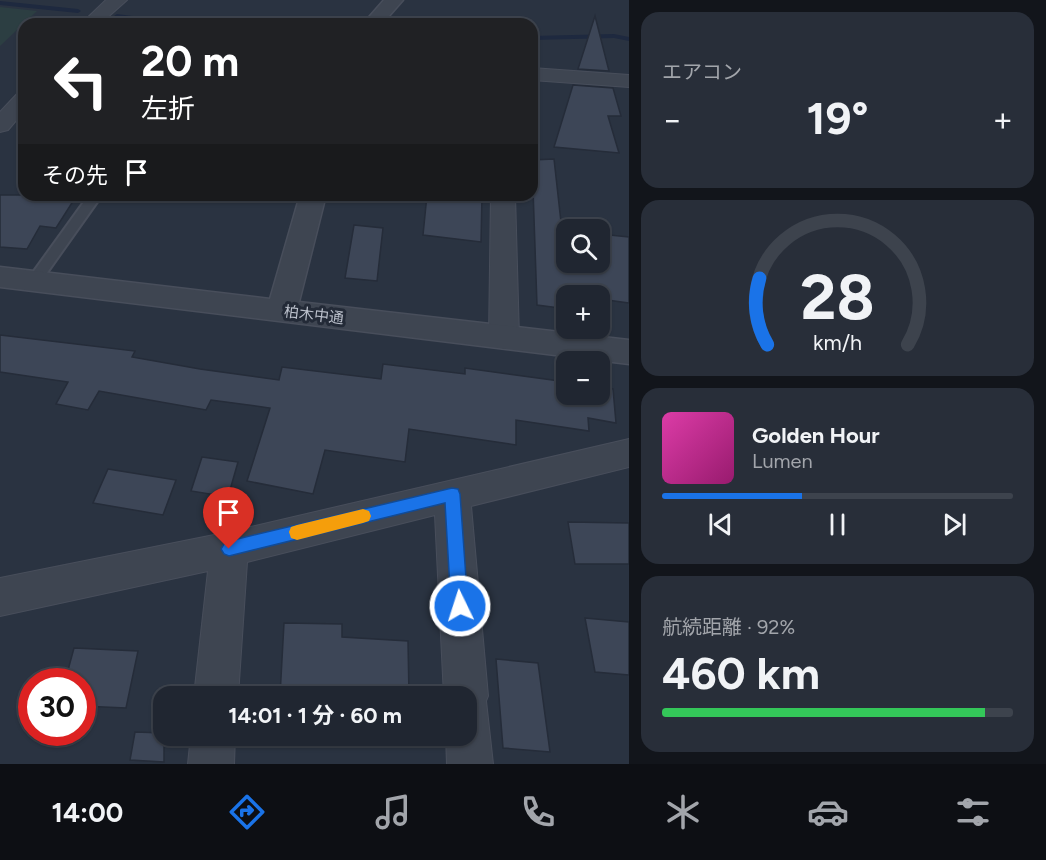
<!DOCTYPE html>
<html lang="ja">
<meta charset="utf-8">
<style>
body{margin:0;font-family:Figtree,"Noto Sans JP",sans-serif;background:#282e39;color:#f1f3f6;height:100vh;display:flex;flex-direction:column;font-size:22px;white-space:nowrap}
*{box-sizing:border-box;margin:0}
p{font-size:20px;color:#a2a5ab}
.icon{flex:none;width:33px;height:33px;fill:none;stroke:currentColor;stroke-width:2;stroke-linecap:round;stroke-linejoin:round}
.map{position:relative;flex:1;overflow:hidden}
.details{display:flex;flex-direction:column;gap:12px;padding:12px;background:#12151b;width:417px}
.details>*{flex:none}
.hud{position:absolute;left:18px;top:18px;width:520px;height:183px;border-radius:18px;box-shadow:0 2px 4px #0004,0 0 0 2px #3d434d;background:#202124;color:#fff;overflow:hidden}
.controls{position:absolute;left:556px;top:219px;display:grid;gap:12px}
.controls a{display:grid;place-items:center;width:54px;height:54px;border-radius:12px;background:#202631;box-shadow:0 2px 4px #0004,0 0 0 2px #3d434d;font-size:30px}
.speed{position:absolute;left:18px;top:668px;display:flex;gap:12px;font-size:30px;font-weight:700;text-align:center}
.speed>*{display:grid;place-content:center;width:78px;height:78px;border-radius:50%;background:#202631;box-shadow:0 2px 4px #0004,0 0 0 2px #3d434d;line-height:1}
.speed .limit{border:9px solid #d22;background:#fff;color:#111}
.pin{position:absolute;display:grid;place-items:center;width:51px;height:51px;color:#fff;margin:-62px -26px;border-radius:50% 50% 50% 0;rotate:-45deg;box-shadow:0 0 6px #0007}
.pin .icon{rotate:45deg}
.me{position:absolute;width:66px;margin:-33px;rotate:356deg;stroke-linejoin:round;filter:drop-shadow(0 0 4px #0008)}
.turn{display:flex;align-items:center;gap:21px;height:126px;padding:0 24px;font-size:27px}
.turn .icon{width:78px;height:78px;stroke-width:2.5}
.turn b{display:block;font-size:42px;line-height:51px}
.then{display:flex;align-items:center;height:57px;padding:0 24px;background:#0003;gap:12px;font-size:22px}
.big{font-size:45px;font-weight:700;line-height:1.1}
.details .card{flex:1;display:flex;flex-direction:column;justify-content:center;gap:9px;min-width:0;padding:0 21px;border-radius:18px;background:#282e39}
.details .dial{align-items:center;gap:0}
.dial svg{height:156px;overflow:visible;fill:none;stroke:#3d434d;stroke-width:7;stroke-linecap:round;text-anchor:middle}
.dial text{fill:#f1f3f6;stroke:none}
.song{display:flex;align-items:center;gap:18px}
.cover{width:72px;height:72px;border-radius:9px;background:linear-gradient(135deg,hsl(320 70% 55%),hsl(320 70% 35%))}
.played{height:6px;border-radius:3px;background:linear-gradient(90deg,#1a73e8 40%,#3d434d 40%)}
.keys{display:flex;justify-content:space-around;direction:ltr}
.heat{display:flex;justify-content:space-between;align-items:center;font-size:33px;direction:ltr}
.charge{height:9px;border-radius:4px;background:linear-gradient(90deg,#34c759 92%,#3d434d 0)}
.trip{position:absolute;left:153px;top:686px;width:324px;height:60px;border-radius:18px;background:#202631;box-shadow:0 2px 4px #0004,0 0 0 2px #3d434d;font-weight:700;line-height:60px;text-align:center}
.menu{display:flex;height:96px;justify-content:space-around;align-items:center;background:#0d0f14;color:#a2a5ab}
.menu .icon{width:42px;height:42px}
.menu .on{color:#1a73e8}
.menu b{font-size:27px;color:#f1f3f6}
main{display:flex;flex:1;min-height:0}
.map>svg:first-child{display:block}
</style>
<main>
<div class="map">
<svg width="629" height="764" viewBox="0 0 629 764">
<rect width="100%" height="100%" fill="#2a3341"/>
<path fill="#2c3e42" d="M0,7L37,11L0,46Z"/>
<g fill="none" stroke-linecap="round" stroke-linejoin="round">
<path fill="#1e293f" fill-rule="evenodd" d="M0,1L78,9L81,11L78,13L0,5Z
M117,14L178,22L181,24H164L115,17L114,16Z
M614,34L629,37V41L614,38L532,40V36Z"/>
</g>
<path fill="#3d4657" stroke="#252c39" stroke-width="1.5" d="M595,16L609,71L578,69Z
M573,85L613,88L621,116H608L619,153L554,147Z
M554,159L562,231H567V262H600V234L629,237V303L600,299V296L567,295V309L537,305L532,160Z
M0,195H77L56,228L40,226L27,249L0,247Z
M427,195H482L481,242L423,235Z
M354,225L383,228L377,281L345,278Z
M0,335L135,351L132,357L200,369L279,380L282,367L381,379L383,364L465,374V368L567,382V394H600V387L613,389L616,423L588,418L589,431L516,420V445L409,429L405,462L325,450L313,494L247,481L270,408L211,400L206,410L99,391L88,410L56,404L68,382L0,372Z
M202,457L238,462L228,497L191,491Z
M108,469L176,480L163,515L93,503Z
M568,522L629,523V564H575Z
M585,618L629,622V675L595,672Z
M284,623L342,624V637L408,641L409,696H280Z
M74,648L138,651L126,708L82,706V681H65Z
M496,659L538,663L550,752L503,748Z
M135,732L164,733V762L130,760Z"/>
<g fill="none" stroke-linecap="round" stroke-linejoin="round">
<defs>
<path id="service" d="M89,195H102L39,284H29L27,281L29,278Z"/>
<path id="minor" d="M106,0H127L100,24H81Z
M532,68L629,75V87L532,80Z
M24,92V111L8,130L0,132V112L17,94Z
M491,195H515L519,338L515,346L504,349L493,346L489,338Z
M629,439V467L471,506L488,696L486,701L493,764H447L446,735H466V696H444L435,515L247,562L238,696H194L208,571L0,616V578L229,532Z
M191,735H235L234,764H188Z"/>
<path id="tertiary" d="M384,0H403L382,24H363Z
M300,195H326L299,302L629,340V364L0,287V267L270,299Z"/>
</defs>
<use href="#service" stroke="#484e5b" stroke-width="4"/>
<use href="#minor" stroke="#484e5b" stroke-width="2"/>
<use href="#tertiary" stroke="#484e5b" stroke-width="3"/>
<use href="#service" fill="#3e4551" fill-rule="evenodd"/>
<use href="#minor" fill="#3e4551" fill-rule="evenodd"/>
<use href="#tertiary" fill="#3e4551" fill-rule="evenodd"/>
</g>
<path fill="#1a73e8" stroke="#114b97" stroke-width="1.5" d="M452,488L458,489L460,494L468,606L466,612L460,615L454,612L451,606L445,503L229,556L224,554L221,549L224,544L229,541Z"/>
<path fill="#f59e0b" d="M363,509L369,511L371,516L369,521L363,523L297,540L291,538L289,532L291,527L297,525Z"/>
<g text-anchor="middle" stroke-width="6" stroke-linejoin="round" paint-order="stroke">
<g font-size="15" fill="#bbc0cb" stroke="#232a37">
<text transform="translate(314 315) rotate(7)" y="5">柏木中通</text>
</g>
</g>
</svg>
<div class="controls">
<a><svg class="icon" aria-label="search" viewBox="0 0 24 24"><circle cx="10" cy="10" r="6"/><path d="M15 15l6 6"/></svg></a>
<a>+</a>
<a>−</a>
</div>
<div class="speed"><div class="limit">30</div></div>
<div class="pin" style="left:229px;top:549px;background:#d93025"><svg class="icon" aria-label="arrive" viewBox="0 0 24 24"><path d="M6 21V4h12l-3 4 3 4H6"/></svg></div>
<svg class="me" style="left:460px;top:606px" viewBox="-20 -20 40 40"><circle r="17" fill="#1a73e8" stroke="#fff" stroke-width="3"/><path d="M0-11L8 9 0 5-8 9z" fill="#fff"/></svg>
<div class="trip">14:01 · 1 分 · 60 m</div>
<div class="hud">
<div class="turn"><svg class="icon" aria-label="left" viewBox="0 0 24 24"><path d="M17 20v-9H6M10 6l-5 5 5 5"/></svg><div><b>20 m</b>左折</div></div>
<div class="then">その先<svg class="icon" aria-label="arrive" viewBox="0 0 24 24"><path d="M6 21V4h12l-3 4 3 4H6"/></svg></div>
</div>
</div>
<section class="details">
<div class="card"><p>エアコン</p>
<div class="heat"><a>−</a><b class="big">19°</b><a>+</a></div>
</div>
<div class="card dial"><svg viewBox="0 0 100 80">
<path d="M14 69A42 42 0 1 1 86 69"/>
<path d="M14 69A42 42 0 0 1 10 35" stroke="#1a73e8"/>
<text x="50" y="56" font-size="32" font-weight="700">28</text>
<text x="50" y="72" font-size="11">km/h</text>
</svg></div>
<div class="card">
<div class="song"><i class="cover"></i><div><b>Golden Hour</b><p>Lumen</p></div></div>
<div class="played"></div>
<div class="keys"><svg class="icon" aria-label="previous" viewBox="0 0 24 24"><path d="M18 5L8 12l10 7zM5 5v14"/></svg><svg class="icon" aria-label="pause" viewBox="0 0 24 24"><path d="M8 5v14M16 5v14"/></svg><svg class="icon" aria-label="next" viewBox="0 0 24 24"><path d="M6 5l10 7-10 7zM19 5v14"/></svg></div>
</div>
<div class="card"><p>航続距離 · 92%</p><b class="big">460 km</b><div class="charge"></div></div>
</section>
</main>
<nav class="menu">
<b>14:00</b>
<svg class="icon on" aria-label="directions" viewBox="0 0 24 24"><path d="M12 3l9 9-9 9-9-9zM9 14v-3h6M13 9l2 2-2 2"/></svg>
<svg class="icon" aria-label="music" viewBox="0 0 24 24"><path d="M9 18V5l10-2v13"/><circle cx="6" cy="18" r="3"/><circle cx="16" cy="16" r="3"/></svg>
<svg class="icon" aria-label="phone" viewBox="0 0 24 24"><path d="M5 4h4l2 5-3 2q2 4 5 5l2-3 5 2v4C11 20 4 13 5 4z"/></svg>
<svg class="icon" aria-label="climate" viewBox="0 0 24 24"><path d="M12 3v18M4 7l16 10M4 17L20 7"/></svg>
<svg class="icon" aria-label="car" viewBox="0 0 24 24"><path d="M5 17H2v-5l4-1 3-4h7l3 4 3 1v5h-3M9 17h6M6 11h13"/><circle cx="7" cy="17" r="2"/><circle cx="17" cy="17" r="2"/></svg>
<svg class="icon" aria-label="filters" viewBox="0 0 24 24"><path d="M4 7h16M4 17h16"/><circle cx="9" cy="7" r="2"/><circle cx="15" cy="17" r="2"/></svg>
</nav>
